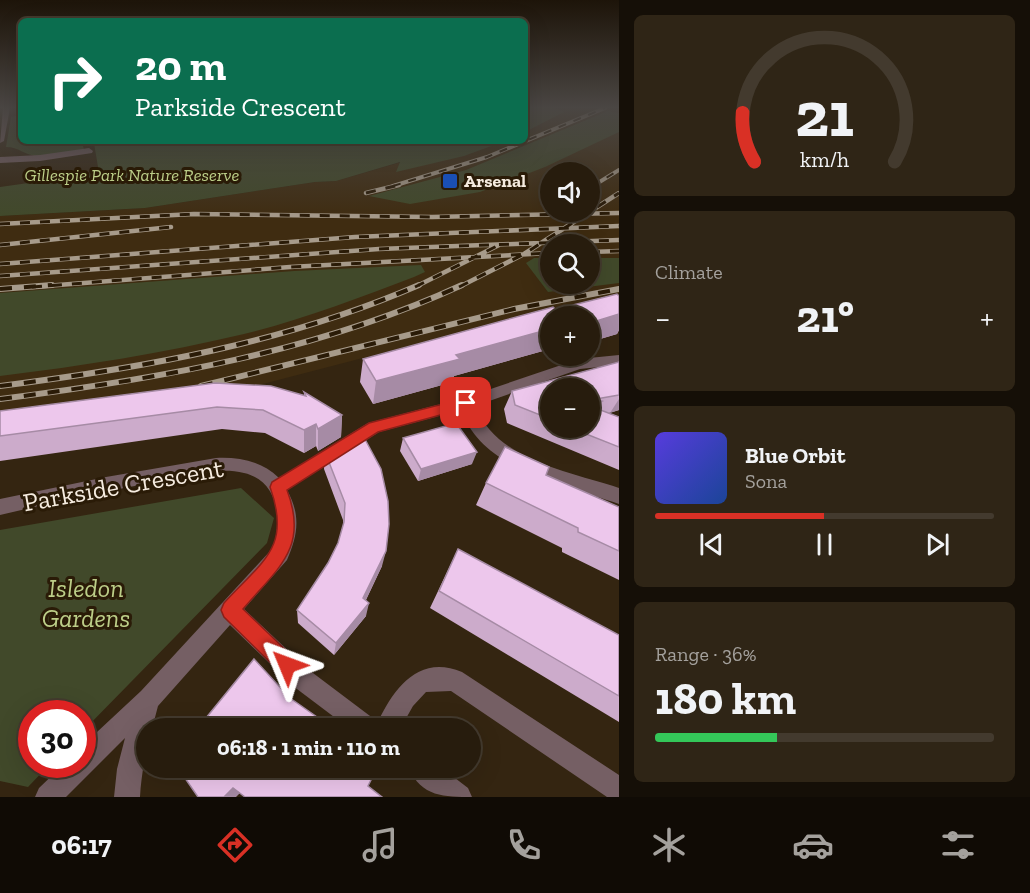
<!DOCTYPE html>
<meta charset="utf-8">
<style>
body{margin:0;font-family:"Zilla Slab",serif;background:#2f2516;color:#f1f3f6;height:100vh;display:flex;flex-direction:column;font-size:22px;white-space:nowrap}
*{box-sizing:border-box;margin:0}
p{font-size:20px;color:#a4a19d}
.icon{flex:none;width:33px;height:33px;fill:none;stroke:currentColor;stroke-width:2;stroke-linecap:round;stroke-linejoin:round}
.map{position:relative;flex:1;overflow:hidden}
.sheet{display:flex;flex-direction:column;gap:15px;padding:15px;background:#150f07;width:411px}
.sheet>*{flex:none}
.top-card{position:absolute;left:18px;top:18px;width:510px;height:126px;border-radius:9px;box-shadow:0 6px 24px #0002,0 0 0 2px #433a2e;background:#0b6e4f;color:#fff;overflow:hidden}
.buttons{position:absolute;left:540px;top:162px;display:grid;gap:12px}
.buttons a{display:grid;place-items:center;width:60px;height:60px;border-radius:50%;background:#271c0d;box-shadow:0 6px 24px #0002,0 0 0 2px #433a2e;font-size:30px}
.speed{position:absolute;left:18px;top:700px;display:flex;gap:12px;font-size:30px;font-weight:700;text-align:center}
.speed>*{display:grid;place-content:center;width:78px;height:78px;border-radius:50%;background:#271c0d;box-shadow:0 6px 24px #0002,0 0 0 2px #433a2e;line-height:1}
.speed .limit{border:9px solid #d22;background:#fff;color:#111}
.pin{position:absolute;display:grid;place-items:center;width:51px;height:51px;color:#fff;margin:-26px;border-radius:12px;box-shadow:0 3px 9px #0006}
.me{position:absolute;width:66px;margin:-33px;rotate:314deg;stroke-linejoin:round;filter:drop-shadow(0 0 4px #0008)}
.turn{display:flex;align-items:center;gap:21px;height:126px;padding:0 18px;font-size:27px}
.turn .icon{width:78px;height:78px;stroke-width:2.5}
.turn b{display:block;font-size:42px;line-height:51px}
.big{font-size:45px;font-weight:800;line-height:1.1}
.sheet .tile{flex:1;display:flex;flex-direction:column;justify-content:center;gap:9px;min-width:0;padding:0 21px;border-radius:9px;background:#2f2516}
.sheet .dial{align-items:center;gap:0}
.dial svg{height:156px;overflow:visible;fill:none;stroke:#433a2e;stroke-width:7;stroke-linecap:round;text-anchor:middle}
.dial text{fill:#f1f3f6;stroke:none}
.song{display:flex;align-items:center;gap:18px}
.cover{width:72px;height:72px;border-radius:9px;background:linear-gradient(135deg,hsl(250 70% 55%),hsl(220 70% 35%))}
.played{height:6px;border-radius:3px;background:linear-gradient(90deg,#d93025 50%,#433a2e 50%)}
.keys{display:flex;justify-content:space-around;direction:ltr}
.heat{display:flex;justify-content:space-between;align-items:center;font-size:33px;direction:ltr}
.charge{height:9px;border-radius:4px;background:linear-gradient(90deg,#34c759 36%,#433a2e 0)}
.trip{position:absolute;left:136px;top:718px;width:345px;height:60px;border-radius:30px;background:#271c0d;box-shadow:0 6px 24px #0002,0 0 0 2px #433a2e;font-weight:800;line-height:60px;text-align:center}
.tabs{display:flex;height:96px;justify-content:space-around;align-items:center;background:#100b05;color:#a4a19d}
.tabs .icon{width:42px;height:42px}
.tabs .current{color:#d93025}
.tabs b{font-size:27px;color:#f1f3f6}
main{display:flex;flex:1;min-height:0}
.map>svg:first-child{display:block}
</style>
<main>
<div class="map">
<svg width="619" height="797" viewBox="0 0 619 797">
<rect width="100%" height="100%" fill="#342511"/>
<path fill="#3f2c11" fill-rule="evenodd" d="M568,108H619V301L551,309L255,386L0,422V216L145,208L315,182L336,181L433,153L490,141H525V127ZM550,172H590V212H550ZM550,244H590V284H550Z"/>
<path fill="#41492a" d="M525,108H555L564,112L525,132Z
M608,111L619,113V132L545,167L480,192L410,204L369,196L466,170Z
M21,115V141H505L464,156L396,172L400,162L336,181L315,182L145,208L0,216V187L99,173L94,143L55,145L83,146L84,150L37,156C24,155 19,147 6,147L11,117Z
M534,258H550V284H590V258H619V283L548,292L526,263Z
M421,265L425,272L414,277C358,298 302,320 244,334C164,353 82,366 0,376V293L294,271Z
M241,488L274,518L267,543L83,731L82,714H32V765H49L28,787L0,781V530Z"/>
<g fill="none" stroke-linecap="round" stroke-linejoin="round">
<path fill="#755f64" fill-rule="evenodd" d="M3,108H10L4,141L0,143Z
M89,148L93,151L92,153L40,161L0,163V157L40,155Z
M619,355V365L580,369L475,406C496,460 570,472 619,488V504C565,485 483,471 461,410L379,432L287,490C301,515 298,535 287,560L244,609L309,670L378,722C394,688 419,654 462,672L619,775V797H607L451,691L426,692L413,706L400,729H350L293,686L230,625L158,706L152,729H147C147,752 141,774 140,797H114L117,769L125,738L66,797H35L39,788L63,765H82V746L141,691L272,549C283,521 279,481 244,473C219,467 191,475 167,480C111,490 55,502 0,515V499L106,477L216,458C240,457 261,461 279,478L368,423L464,398L579,359Z
M409,768H442L468,788L472,797C445,797 421,797 409,768Z"/>
<defs>
<path id="rail-far2" d="M393,186L487,157L605,108
M593,186L619,170"/>
<path id="rail-far1" d="M590,188L595,185
M366,193L399,185
M0,224L194,214L432,217L619,213
M0,245L171,227
M590,252L619,251
M0,264L355,237L619,226
M0,276L379,249L619,240
M32,287L290,267L550,253
M415,287L499,245
M459,287L524,254L619,193"/>
<path id="rail" d="M0,289L52,285
M0,386C143,368 285,343 419,285
M201,386L514,309L619,289
M0,399C158,379 317,352 462,285"/>
</defs>
<use href="#rail-far2" stroke="#a79b8b" stroke-width="4"/>
<use href="#rail-far1" stroke="#a79b8b" stroke-width="4.5"/>
<use href="#rail" stroke="#a79b8b" stroke-width="6"/>
<use href="#rail-far2" stroke="#2a1b07" stroke-width="2" stroke-dasharray="8" stroke-linecap="butt"/>
<use href="#rail-far1" stroke="#2a1b07" stroke-width="3" stroke-dasharray="10" stroke-linecap="butt"/>
<use href="#rail" stroke="#2a1b07" stroke-width="4" stroke-dasharray="12" stroke-linecap="butt"/>
</g>
<path fill="#ccabcb" fill-rule="evenodd" d="M619,296V330L617,334L590,342V316H550V349L454,376L453,382L373,404L360,382L363,359L557,310Z
M619,362V410L609,413L619,417V470L507,423L504,409L512,391ZM550,388L590,428H550Z
M304,392L342,415L341,437L318,451L316,446L304,453L265,433L222,429L0,461V411L304,396Z
M403,438L472,464L418,481L400,451Z
M325,452L382,566L366,600V616L334,655L298,623L297,610L328,563L338,543L343,526V520L324,469Z
M546,475L619,507V580L562,552V548L476,505L486,483Z
M458,549L619,635V722L430,608Z"/>
<path fill="#a68ba5" d="M619,314V330L617,334L590,342V323Z
M550,329V349L454,376L453,382L373,404L376,381L456,355Z
M619,399V410L610,413Z
M602,401L591,419L590,406Z
M342,415L341,437L318,451V429Z
M316,424V446L304,453V430Z
M477,452L472,464L418,481L421,469Z
M386,551L382,566L360,612L363,598Z
M369,603L366,616L334,655L336,643Z
M233,788L240,793L236,797H224Z"/>
<path fill="#edc7ec" stroke="#a68ba5" stroke-width="1.5" d="M617,294L619,296V314L590,323V316H550V329L456,355L460,359L376,381L363,359L553,307L561,314L557,309Z
M619,362V395L596,399L602,401L590,406V388H550V419L515,405L512,391Z
M215,383L271,386L306,396L304,392L342,415L318,429L316,424L304,430L263,410L217,407L0,436V411Z
M590,406L619,417V447L571,428H590Z
M456,423L477,452L421,469L403,438Z
M360,430L381,469L388,501L389,524L386,551L363,598L369,603L336,643L297,610L328,563L338,543L344,522L345,503L325,452Z
M505,447L549,467L546,475L619,507V551L578,532V528L486,483Z
M458,549L619,635V696L439,591Z
M254,659L290,698L334,729H197Z
M178,768H377L368,786L382,797H245L233,788L224,797H198Z"/>
<linearGradient id="sky" x2="0" y2="1"><stop stop-color="#1d1409"/><stop offset="0.49" stop-color="#4a4643"/><stop offset="1" stop-color="#4a4643" stop-opacity="0"/></linearGradient>
<rect width="619" height="219" fill="url(#sky)"/>
<path fill="#d93025" stroke="#8d1f18" stroke-width="1.5" d="M466,398L472,403L470,407L378,432L287,490C309,548 278,568 243,609L294,658L297,665L294,672L287,675L280,672L224,617L221,610L224,603C262,561 292,548 270,487L272,482L369,423Z"/>
<rect fill="#1a4fb4" stroke="#2a1b07" stroke-width="2" x="442" y="173" width="16" height="16" rx="3"/>
<g text-anchor="middle" stroke-width="6" stroke-linejoin="round" paint-order="stroke">
<g font-size="18" font-style="italic" fill="#bcce88" stroke="#2a1b07">
<text x="132" y="181">Gillespie Park Nature Reserve</text>
</g>
<g font-size="18" font-weight="bold" fill="#f6ece0" stroke="#2a1b07" text-anchor="start">
<text x="464" y="187">Arsenal</text>
</g>
<g font-size="26" fill="#f6ece0" stroke="#2a1b07">
<text transform="translate(123 485) rotate(-10)" y="9">Parkside Crescent</text>
</g>
<g font-size="26" font-style="italic" fill="#bcce88" stroke="#2a1b07">
<text x="86" y="597">Isledon<tspan x="86" dy="30">Gardens</tspan></text>
</g>
</g>
</svg>
<div class="buttons">
<a><svg class="icon" aria-label="sound" viewBox="0 0 24 24"><path d="M4 9h4l5-4v14l-5-4H4zM17 9q2 3 0 6"/></svg></a>
<a><svg class="icon" aria-label="search" viewBox="0 0 24 24"><circle cx="10" cy="10" r="6"/><path d="M15 15l6 6"/></svg></a>
<a>+</a>
<a>−</a>
</div>
<div class="speed"><div class="limit">30</div></div>
<div class="pin" style="left:466px;top:403px;background:#d93025"><svg class="icon" aria-label="arrive" viewBox="0 0 24 24"><path d="M6 21V4h12l-3 4 3 4H6"/></svg></div>
<svg class="me" style="left:287px;top:665px" viewBox="-20 -20 40 40"><path d="M0-17L14 15 0 8-14 15z" fill="#d93025" stroke="#fff" stroke-width="4"/></svg>
<div class="trip">06:18 · 1 min · 110 m</div>
<div class="top-card">
<div class="turn"><svg class="icon" aria-label="right" viewBox="0 0 24 24"><path d="M7 20v-9h11M14 6l5 5-5 5"/></svg><div><b>20 m</b>Parkside Crescent</div></div>
</div>
</div>
<section class="sheet">
<div class="tile dial"><svg viewBox="0 0 100 80">
<path d="M14 69A42 42 0 1 1 86 69"/>
<path d="M14 69A42 42 0 0 1 8 44" stroke="#d93025"/>
<text x="50" y="56" font-size="32" font-weight="700">21</text>
<text x="50" y="72" font-size="11">km/h</text>
</svg></div>
<div class="tile"><p>Climate</p>
<div class="heat"><a>−</a><b class="big">21°</b><a>+</a></div>
</div>
<div class="tile">
<div class="song"><i class="cover"></i><div><b>Blue Orbit</b><p>Sona</p></div></div>
<div class="played"></div>
<div class="keys"><svg class="icon" aria-label="previous" viewBox="0 0 24 24"><path d="M18 5L8 12l10 7zM5 5v14"/></svg><svg class="icon" aria-label="pause" viewBox="0 0 24 24"><path d="M8 5v14M16 5v14"/></svg><svg class="icon" aria-label="next" viewBox="0 0 24 24"><path d="M6 5l10 7-10 7zM19 5v14"/></svg></div>
</div>
<div class="tile"><p>Range · 36%</p><b class="big">180 km</b><div class="charge"></div></div>
</section>
</main>
<nav class="tabs">
<b>06:17</b>
<svg class="icon current" aria-label="directions" viewBox="0 0 24 24"><path d="M12 3l9 9-9 9-9-9zM9 14v-3h6M13 9l2 2-2 2"/></svg>
<svg class="icon" aria-label="music" viewBox="0 0 24 24"><path d="M9 18V5l10-2v13"/><circle cx="6" cy="18" r="3"/><circle cx="16" cy="16" r="3"/></svg>
<svg class="icon" aria-label="phone" viewBox="0 0 24 24"><path d="M5 4h4l2 5-3 2q2 4 5 5l2-3 5 2v4C11 20 4 13 5 4z"/></svg>
<svg class="icon" aria-label="climate" viewBox="0 0 24 24"><path d="M12 3v18M4 7l16 10M4 17L20 7"/></svg>
<svg class="icon" aria-label="car" viewBox="0 0 24 24"><path d="M5 17H2v-5l4-1 3-4h7l3 4 3 1v5h-3M9 17h6M6 11h13"/><circle cx="7" cy="17" r="2"/><circle cx="17" cy="17" r="2"/></svg>
<svg class="icon" aria-label="filters" viewBox="0 0 24 24"><path d="M4 7h16M4 17h16"/><circle cx="9" cy="7" r="2"/><circle cx="15" cy="17" r="2"/></svg>
</nav>
